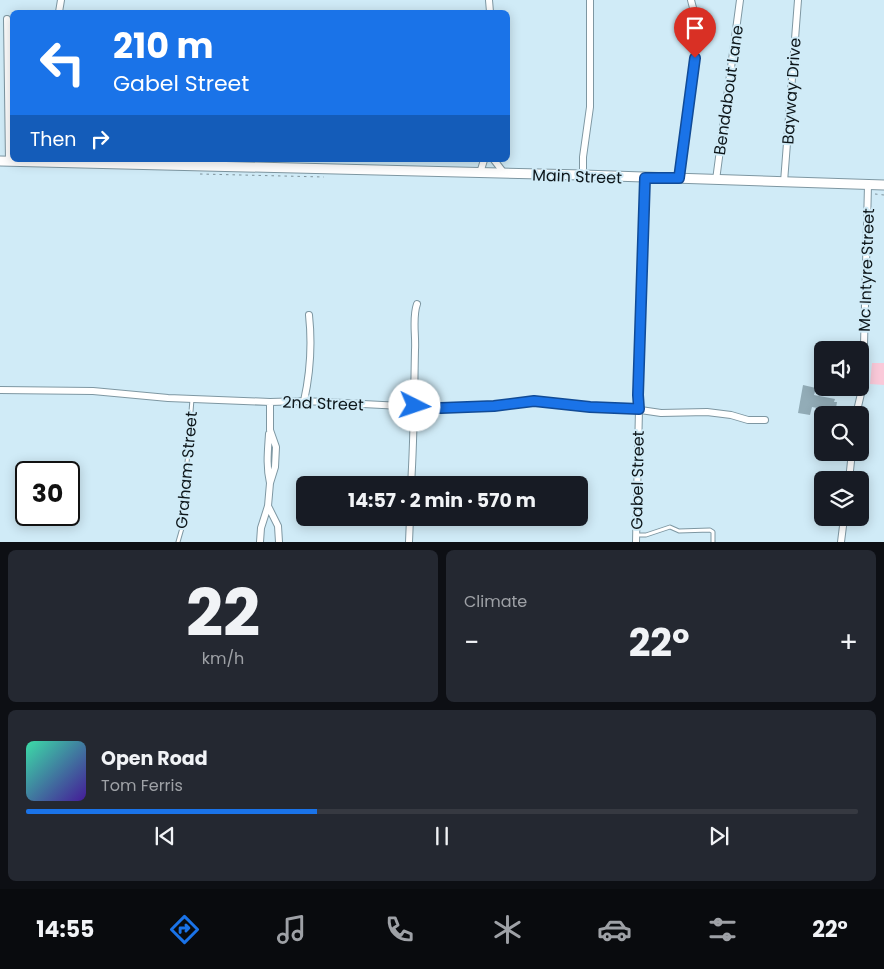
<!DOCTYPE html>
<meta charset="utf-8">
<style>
body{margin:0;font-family:Poppins,sans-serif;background:#242831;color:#f1f3f6;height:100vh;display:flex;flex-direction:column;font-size:19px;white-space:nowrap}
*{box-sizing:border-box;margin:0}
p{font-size:16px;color:#9ea1a6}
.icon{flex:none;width:28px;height:28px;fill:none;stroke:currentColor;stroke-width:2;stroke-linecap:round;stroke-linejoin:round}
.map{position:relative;height:542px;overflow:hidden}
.side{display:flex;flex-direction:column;gap:8px;padding:8px;background:#0d0f14;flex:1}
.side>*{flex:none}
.guide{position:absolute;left:10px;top:10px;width:500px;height:152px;border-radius:8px;box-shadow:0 2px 12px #0003;background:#1a73e8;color:#fff;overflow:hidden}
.controls{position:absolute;left:814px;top:341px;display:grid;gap:10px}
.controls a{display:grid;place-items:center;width:55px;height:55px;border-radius:8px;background:#171b24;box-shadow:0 2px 12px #0003;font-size:25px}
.speed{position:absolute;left:15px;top:461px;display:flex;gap:10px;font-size:25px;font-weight:700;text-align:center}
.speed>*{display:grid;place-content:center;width:65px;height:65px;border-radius:50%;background:#171b24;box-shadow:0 2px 12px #0003;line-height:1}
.speed .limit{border:2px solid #111;border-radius:8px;background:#fff;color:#111}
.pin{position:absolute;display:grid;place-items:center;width:42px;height:42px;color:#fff;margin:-51px -21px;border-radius:50% 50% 50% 0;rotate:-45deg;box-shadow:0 0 5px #0007}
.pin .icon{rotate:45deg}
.me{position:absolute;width:55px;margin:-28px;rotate:94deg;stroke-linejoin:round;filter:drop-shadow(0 0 4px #0008)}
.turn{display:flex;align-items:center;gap:18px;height:105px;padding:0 20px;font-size:22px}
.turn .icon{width:65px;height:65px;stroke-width:2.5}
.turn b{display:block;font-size:35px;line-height:42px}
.then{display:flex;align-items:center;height:48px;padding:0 20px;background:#0003;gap:10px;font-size:19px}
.big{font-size:38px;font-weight:700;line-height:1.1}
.side .tile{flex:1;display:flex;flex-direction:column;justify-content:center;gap:8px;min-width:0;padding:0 18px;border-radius:8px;background:#242831}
.side .dial{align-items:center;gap:0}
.dial b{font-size:65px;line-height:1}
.song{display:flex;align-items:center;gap:15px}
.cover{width:60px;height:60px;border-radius:8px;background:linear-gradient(135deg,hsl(160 70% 55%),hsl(260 70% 35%))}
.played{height:5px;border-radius:2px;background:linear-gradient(90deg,#1a73e8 35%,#363941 35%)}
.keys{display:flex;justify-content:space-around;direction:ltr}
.heat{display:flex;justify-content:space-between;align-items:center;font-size:28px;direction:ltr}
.side .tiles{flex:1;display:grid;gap:8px;grid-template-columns:1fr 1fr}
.tile:last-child{grid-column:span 2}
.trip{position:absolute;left:296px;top:476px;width:292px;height:50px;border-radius:8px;background:#171b24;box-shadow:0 2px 12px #0003;font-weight:700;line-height:50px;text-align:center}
.dock{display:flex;height:80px;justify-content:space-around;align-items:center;background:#090b0e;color:#9ea1a6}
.dock .icon{width:35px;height:35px}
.dock .on{color:#1a73e8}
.dock b{font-size:22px;color:#f1f3f6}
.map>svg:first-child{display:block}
</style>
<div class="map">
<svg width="884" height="542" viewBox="0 0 884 542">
<rect width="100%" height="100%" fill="#d0ebf7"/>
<path fill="#fac9d9" d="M872,363H884V385L870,384Z"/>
<path fill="#92acb7" d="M803,385L816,388L814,395L835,399L834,402H837L836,408H833V411L812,407L810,415L798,413Z"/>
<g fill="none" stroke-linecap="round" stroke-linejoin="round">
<defs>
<path id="service" d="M636,535H646L670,527L679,531L710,530L713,532V542
M178,542L182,528L192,399"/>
<path id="minor" d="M489,0L490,12
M59,12L61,0
M7,19L9,161
M494,160L504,173
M480,173L484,160
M583,175V157L590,107V0
M679,178L695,58C694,48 696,39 696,29C697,19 693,9 691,0
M716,180L740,0
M784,182L798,0
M0,390L93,391L168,398L270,402L304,401L441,408L494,406L534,401L591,407H620L661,413L707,412L731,415L748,420H765
M304,401C310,374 312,343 309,315
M856,415L863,385L868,185
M269,434C268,450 266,466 270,483
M849,480L852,452
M411,485C414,440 414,395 415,350C416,335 412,318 417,304
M268,506L278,526L279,542
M260,542L261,528L268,506L270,483L275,467L276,447L270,430V402
M409,542L410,518
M636,542L639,409L638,395L645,178
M841,542L844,518"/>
<path id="secondary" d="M0,161L583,175L884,185"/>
</defs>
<use href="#service" stroke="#7e97a2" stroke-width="5"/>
<use href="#minor" stroke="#7e97a2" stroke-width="8"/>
<use href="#secondary" stroke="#7e97a2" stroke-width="11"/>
<path stroke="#7f939c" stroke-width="1" stroke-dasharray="2.5 4" stroke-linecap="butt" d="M200,174L324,177
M875,194L884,195"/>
<use href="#service" stroke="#fff" stroke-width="3"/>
<use href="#minor" stroke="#fff" stroke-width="6"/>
<use href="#secondary" stroke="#fff" stroke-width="9"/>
</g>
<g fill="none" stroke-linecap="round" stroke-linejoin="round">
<defs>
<path id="route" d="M415,406L441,408L494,406L534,401L590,407L639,409L638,395L645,178H679L695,58"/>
</defs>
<use href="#route" stroke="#114b97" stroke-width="12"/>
<use href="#route" stroke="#1a73e8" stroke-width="9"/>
</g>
<g text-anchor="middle" stroke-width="4" stroke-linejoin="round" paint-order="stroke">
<g font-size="16" fill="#0e171b" stroke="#d0ebf7">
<text transform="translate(728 90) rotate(-82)" y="6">Bendabout Lane</text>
<text transform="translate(791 91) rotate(-86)" y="6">Bayway Drive</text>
<text transform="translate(577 176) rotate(2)" y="6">Main Street</text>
<text transform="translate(866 270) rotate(-88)" y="6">Mc Intyre Street</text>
<text transform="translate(323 403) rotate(2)" y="6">2nd Street</text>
<text transform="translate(186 470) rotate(-85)" y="6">Graham Street</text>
<text transform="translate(637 480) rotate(-89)" y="6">Gabel Street</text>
</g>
</g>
</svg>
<div class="controls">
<a><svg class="icon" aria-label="sound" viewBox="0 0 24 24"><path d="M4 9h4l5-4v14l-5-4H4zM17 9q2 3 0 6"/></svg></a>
<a><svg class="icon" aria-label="search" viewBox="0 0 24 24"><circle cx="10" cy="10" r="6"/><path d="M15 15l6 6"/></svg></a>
<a><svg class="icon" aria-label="layers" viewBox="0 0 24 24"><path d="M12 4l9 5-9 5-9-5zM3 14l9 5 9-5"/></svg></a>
</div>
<div class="speed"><div class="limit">30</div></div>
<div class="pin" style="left:695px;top:58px;background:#d93025"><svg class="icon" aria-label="arrive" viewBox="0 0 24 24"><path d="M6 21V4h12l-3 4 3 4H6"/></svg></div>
<svg class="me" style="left:415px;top:406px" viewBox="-20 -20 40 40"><circle r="19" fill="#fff"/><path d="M0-13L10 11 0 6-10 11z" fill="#1a73e8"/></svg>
<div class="trip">14:57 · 2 min · 570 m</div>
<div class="guide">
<div class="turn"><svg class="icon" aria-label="left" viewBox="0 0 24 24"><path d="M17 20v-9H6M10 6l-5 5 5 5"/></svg><div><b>210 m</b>Gabel Street</div></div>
<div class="then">Then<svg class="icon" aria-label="right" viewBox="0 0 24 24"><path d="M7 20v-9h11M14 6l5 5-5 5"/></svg></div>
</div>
</div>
<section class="side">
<div class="tiles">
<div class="tile dial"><b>22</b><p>km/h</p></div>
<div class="tile"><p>Climate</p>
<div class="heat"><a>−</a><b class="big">22°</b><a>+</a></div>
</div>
<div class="tile">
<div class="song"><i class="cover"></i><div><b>Open Road</b><p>Tom Ferris</p></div></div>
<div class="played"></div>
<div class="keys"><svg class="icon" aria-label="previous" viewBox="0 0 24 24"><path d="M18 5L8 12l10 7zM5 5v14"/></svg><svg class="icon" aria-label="pause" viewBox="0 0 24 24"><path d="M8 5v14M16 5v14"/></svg><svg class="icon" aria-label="next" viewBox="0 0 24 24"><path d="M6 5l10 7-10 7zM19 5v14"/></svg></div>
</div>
</div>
</section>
<nav class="dock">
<b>14:55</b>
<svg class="icon on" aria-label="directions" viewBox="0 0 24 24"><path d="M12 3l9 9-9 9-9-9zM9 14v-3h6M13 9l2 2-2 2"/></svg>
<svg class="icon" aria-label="music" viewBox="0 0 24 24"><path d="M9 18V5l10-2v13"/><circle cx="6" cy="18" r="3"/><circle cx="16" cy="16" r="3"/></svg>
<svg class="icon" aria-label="phone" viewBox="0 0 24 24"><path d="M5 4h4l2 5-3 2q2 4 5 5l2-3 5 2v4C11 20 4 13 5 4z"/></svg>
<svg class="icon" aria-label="climate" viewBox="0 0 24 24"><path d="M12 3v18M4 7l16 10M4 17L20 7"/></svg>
<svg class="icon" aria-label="car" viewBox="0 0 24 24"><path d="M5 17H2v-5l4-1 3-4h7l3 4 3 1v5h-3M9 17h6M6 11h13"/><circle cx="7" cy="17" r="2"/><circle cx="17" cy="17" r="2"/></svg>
<svg class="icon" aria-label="filters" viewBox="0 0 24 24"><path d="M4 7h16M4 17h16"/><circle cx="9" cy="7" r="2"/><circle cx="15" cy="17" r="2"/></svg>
<b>22°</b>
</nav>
